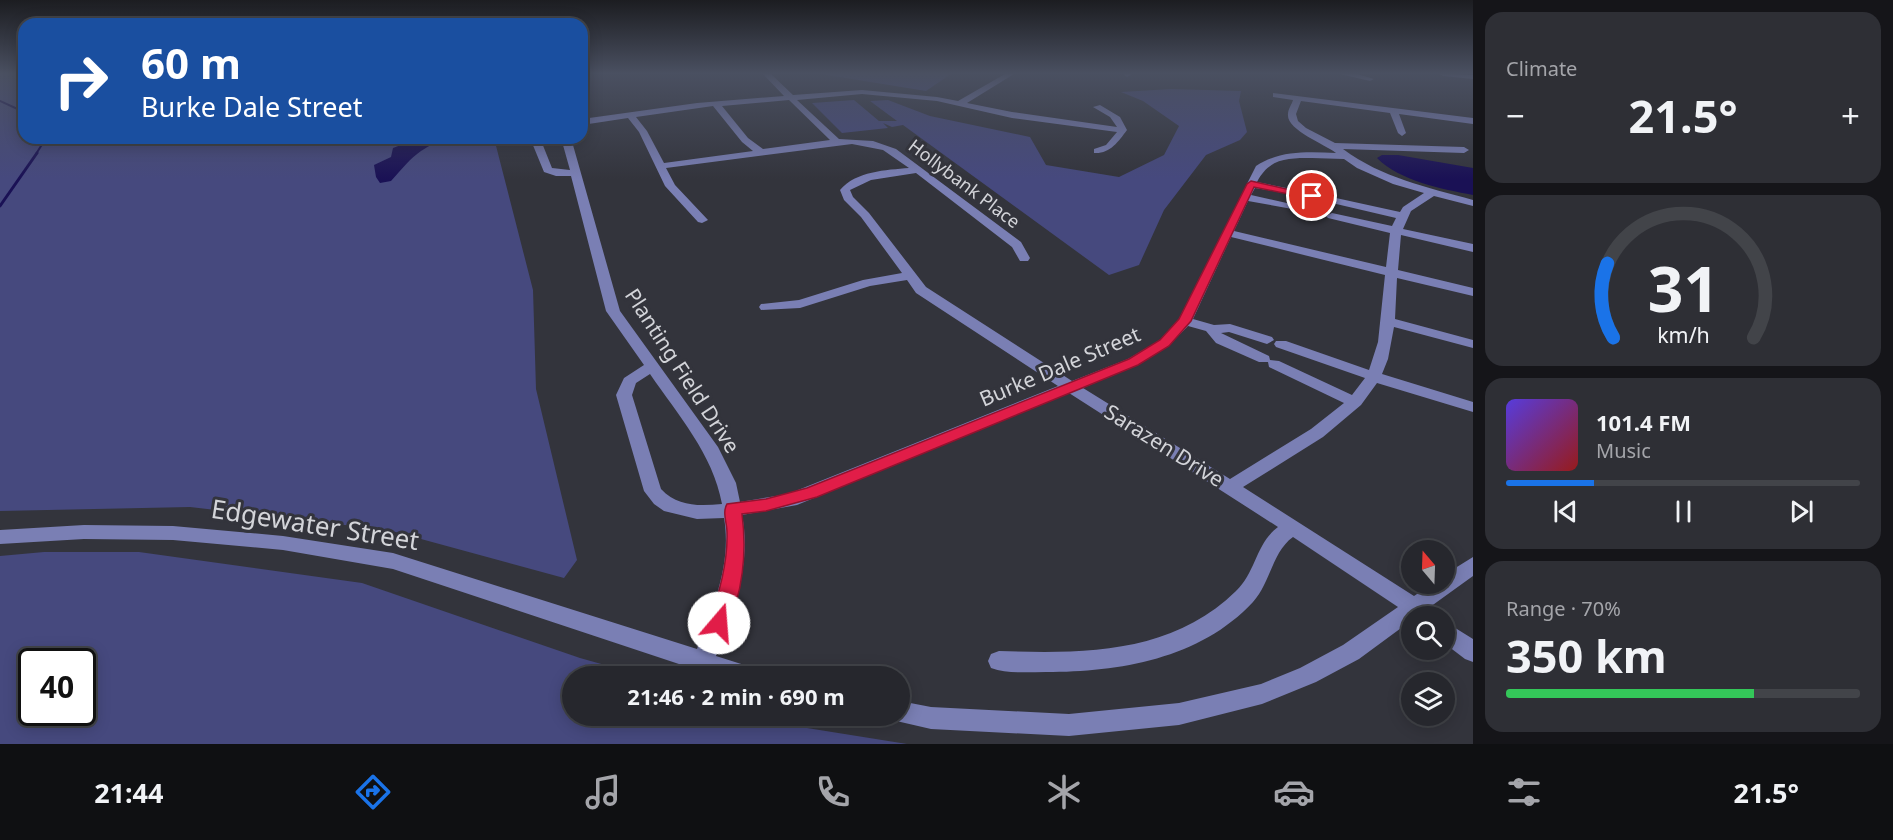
<!DOCTYPE html>
<meta charset="utf-8">
<style>
body{margin:0;font-family:"Noto Sans",sans-serif;background:#2e2f35;color:#f1f3f6;height:100vh;display:flex;flex-direction:column;font-size:22px;white-space:nowrap}
*{box-sizing:border-box;margin:0}
p{font-size:20px;color:#a4a5aa}
.icon{flex:none;width:33px;height:33px;fill:none;stroke:currentColor;stroke-width:2;stroke-linecap:round;stroke-linejoin:round}
.map{position:relative;flex:1;overflow:hidden}
.side{display:flex;flex-direction:column;gap:12px;padding:12px;background:#151519;width:420px}
.side>*{flex:none}
.guide{position:absolute;left:18px;top:18px;width:570px;height:126px;border-radius:18px;box-shadow:0 3px 15px #0003,0 0 0 2px #424449;background:#1a4fa0;color:#fff;overflow:hidden}
.needle{width:39px;rotate:341deg}
.controls{position:absolute;left:1401px;top:540px;display:grid;gap:12px}
.controls a{display:grid;place-items:center;width:54px;height:54px;border-radius:50%;background:#26272d;box-shadow:0 3px 15px #0003,0 0 0 2px #424449;font-size:30px}
.speed{position:absolute;left:18px;top:648px;display:flex;gap:12px;font-size:30px;font-weight:700;text-align:center}
.speed>*{display:grid;place-content:center;width:78px;height:78px;border-radius:50%;background:#26272d;box-shadow:0 3px 15px #0003,0 0 0 2px #424449;line-height:1}
.speed .limit{border:3px solid #111;border-radius:9px;background:#fff;color:#111}
.pin{position:absolute;display:grid;place-items:center;width:51px;height:51px;color:#fff;margin:-26px;border:3px solid #fff;border-radius:50%;box-shadow:0 2px 6px #0007}
.me{position:absolute;width:66px;margin:-33px;rotate:18deg;stroke-linejoin:round;filter:drop-shadow(0 0 4px #0008)}
.turn{display:flex;align-items:center;gap:21px;height:126px;padding:0 24px;font-size:27px}
.turn .icon{width:78px;height:78px;stroke-width:2.5}
.turn b{display:block;font-size:42px;line-height:51px}
.big{font-size:45px;font-weight:700;line-height:1.1}
.side .tile{flex:1;display:flex;flex-direction:column;justify-content:center;gap:9px;min-width:0;padding:0 21px;border-radius:18px;background:#2e2f35}
.side .dial{align-items:center;gap:0}
.dial svg{height:156px;overflow:visible;fill:none;stroke:#424449;stroke-width:7;stroke-linecap:round;text-anchor:middle}
.dial text{fill:#f1f3f6;stroke:none}
.song{display:flex;align-items:center;gap:18px}
.cover{width:72px;height:72px;border-radius:9px;background:linear-gradient(135deg,hsl(250 70% 55%),hsl(0 70% 35%))}
.played{height:6px;border-radius:3px;background:linear-gradient(90deg,#1a73e8 25%,#424449 25%)}
.keys{display:flex;justify-content:space-around;direction:ltr}
.heat{display:flex;justify-content:space-between;align-items:center;font-size:33px;direction:ltr}
.charge{height:9px;border-radius:4px;background:linear-gradient(90deg,#34c759 70%,#424449 0)}
.trip{position:absolute;left:562px;top:666px;width:348px;height:60px;border-radius:30px;background:#26272d;box-shadow:0 3px 15px #0003,0 0 0 2px #424449;font-weight:700;line-height:60px;text-align:center}
.menu{display:flex;height:96px;justify-content:space-around;align-items:center;background:#0f1012;color:#a4a5aa}
.menu .icon{width:42px;height:42px}
.menu .on{color:#1a73e8}
.menu b{font-size:27px;color:#f1f3f6}
main{display:flex;flex:1;min-height:0}
.map>svg:first-child{display:block}
</style>
<main>
<div class="map">
<svg width="1473" height="744" viewBox="0 0 1473 744">
<rect width="100%" height="100%" fill="#33343c"/>
<path fill="#46497e" fill-rule="evenodd" d="M0,74H24V138H494L533,290L536,389L577,560L564,578L388,530L190,507L0,511Z
M821,74H951L926,91Z
M1171,89L1241,91L1239,101L1247,132L1240,140L1206,155L1164,210L1139,265L1109,275L903,125L892,127L883,123L888,128L842,133L812,103L854,100L879,121H897L870,101L888,100L930,116L1030,137L1046,165L1119,177L1164,155L1179,126L1143,101L1121,92Z
M44,552H139L362,583L580,658L644,676H573V716H768L807,728L907,744H0V556ZM32,662H82V712H32Z"/>
<path fill="#1a1155" d="M419,138H447C415,151 413,157 391,181L380,183L376,177L374,165L391,157L393,148Z
M1382,155H1398L1473,168V195C1442,189 1400,181 1377,158Z"/>
<g fill="none" stroke-linecap="round" stroke-linejoin="round">
<path stroke="#1a1155" stroke-width="2" d="M0,101L24,112
M36,154L46,138"/>
<path stroke="#1a1155" stroke-width="3" d="M0,206L37,153"/>
<path fill="#7a7fb4" fill-rule="evenodd" d="M763,74H771L793,95L862,90L937,97L958,101L1005,74H1014L967,103L1012,112L1117,127L1110,117L1093,107L1100,105L1120,117L1127,130C1118,142 1110,154 1094,153V149L1106,145L1117,132L1012,118L937,101L862,94L797,100L839,139L873,141L896,149L1021,242L1030,258L1028,261H1020L1012,247L916,173L871,180L850,190L853,197L869,213L926,287L1072,381L1128,359L1160,340L1179,319L1256,166C1280,150 1308,152 1336,153C1325,144 1286,130 1288,114C1288,109 1292,104 1293,100L1273,97V93L1473,118V124L1399,114L1406,133L1402,136L1398,133L1390,113L1301,101L1296,114L1298,121L1306,128L1335,143L1464,147L1469,150L1464,153L1343,149C1382,178 1427,187 1473,200V206L1434,196L1411,211L1403,229L1473,244V252L1401,235L1398,270L1473,288V296L1397,278L1395,319L1473,340V348L1394,327L1388,359L1382,374L1473,402V412L1377,383L1361,405L1323,437L1243,487L1414,596L1432,584H1444V575L1473,557V576L1430,607L1437,616H1412V620L1359,659L1316,682L1262,704L1179,725L1069,736L931,729L892,720L890,716H900V701L931,707L1069,714L1179,703L1261,684L1300,668L1343,645L1398,607L1293,537C1272,552 1271,582 1253,602C1200,659 1119,672 1046,672C1028,672 1008,674 991,668L988,661L991,654L999,651C1083,654 1172,654 1236,591C1256,572 1256,543 1278,527L1069,393L797,505L742,515C752,565 733,610 716,656L757,669L760,676H720L703,672L393,569L283,550L173,540L84,539L0,544V530L84,525L173,526L283,536L393,553L697,649C713,607 732,564 724,518L697,519L664,511L654,504L644,491L616,395L624,378L644,365L606,311L571,176H556L544,172L530,138H540L552,168L570,170L561,138H571L620,311L718,447L736,483L740,502L788,494L1058,386L916,293L907,280L870,286L800,308L761,310L759,307L761,304L799,300L863,280L902,273L861,217L844,200L840,190C856,171 886,170 909,168L883,150L852,144L666,168L675,185L708,220L702,223L698,222L665,186L639,132L628,118L582,125V119L697,103L784,96ZM789,100L830,140L763,149L748,138L722,106ZM713,106L742,142L753,151L664,163L647,131L636,117ZM1312,158L1344,159L1357,168L1393,184L1424,193L1403,207L1400,212L1336,198L1331,201L1332,203L1396,218L1392,226L1332,213L1326,216L1328,218L1390,233L1386,267L1234,231L1248,201L1309,212V208L1251,195L1255,188L1316,198V194L1257,182C1269,158 1288,158 1312,158ZM1231,237L1385,275L1378,342L1369,370L1286,341H1276L1274,344L1276,347L1365,378L1352,395L1279,361L1270,360L1269,356L1221,333L1229,332L1267,344L1274,340L1272,337L1230,324L1214,325L1193,319ZM1188,326L1206,331L1216,343L1259,362H1268L1269,367L1344,403L1311,429L1230,479L1083,388C1125,370 1156,361 1188,326ZM650,374C678,415 713,454 722,504C699,506 678,507 661,489L632,395L636,383Z
M1123,74H1131V75L1127,77Z
M1340,74H1357L1374,79L1370,81Z
M1440,74L1473,75V79L1443,76Z
M1444,621L1473,639V662L1465,659L1444,643Z"/>
</g>
<linearGradient id="sky" x2="0" y2="1"><stop stop-color="#1c1d21"/><stop offset="0.41" stop-color="#4a5061"/><stop offset="1" stop-color="#4a5061" stop-opacity="0"/></linearGradient>
<rect width="1473" height="179" fill="url(#sky)"/>
<path fill="#e11d48" stroke="#92132f" stroke-width="1.5" d="M1251,181L1317,196L1312,199L1254,187L1191,321L1169,346L1138,365L817,497L766,511L742,514C747,552 743,594 726,629L719,631L712,629L709,623C719,593 728,563 727,532C727,523 722,512 727,504L766,499L807,488L1129,359L1160,340L1179,319L1247,184Z"/>
<g text-anchor="middle" stroke-width="6" stroke-linejoin="round" paint-order="stroke">
<g font-size="18" fill="#d3d4d9" stroke="#33343c">
<text transform="translate(964 184) rotate(37)" y="6">Hollybank Place</text>
</g>
<g font-size="21" fill="#d3d4d9" stroke="#33343c">
<text transform="translate(1060 367) rotate(-23)" y="7">Burke Dale Street</text>
<text transform="translate(682 371) rotate(57)" y="7">Planting Field Drive</text>
<text transform="translate(1164 446) rotate(32)" y="7">Sarazen Drive</text>
</g>
<g font-size="26" fill="#d3d4d9" stroke="#33343c">
<text transform="translate(315 525) rotate(9)" y="9">Edgewater Street</text>
</g>
</g>
</svg>
<div class="controls">
<a><svg class="needle" viewBox="-14 -14 28 28"><path d="M0-13l5 13h-10z" fill="#e53935"/><path d="M0 13l5-13h-10z" fill="#a4a5aa"/></svg></a>
<a><svg class="icon" aria-label="search" viewBox="0 0 24 24"><circle cx="10" cy="10" r="6"/><path d="M15 15l6 6"/></svg></a>
<a><svg class="icon" aria-label="layers" viewBox="0 0 24 24"><path d="M12 4l9 5-9 5-9-5zM3 14l9 5 9-5"/></svg></a>
</div>
<div class="speed"><div class="limit">40</div></div>
<div class="pin" style="left:1312px;top:196px;background:#d93025"><svg class="icon" aria-label="arrive" viewBox="0 0 24 24"><path d="M6 21V4h12l-3 4 3 4H6"/></svg></div>
<svg class="me" style="left:719px;top:623px" viewBox="-20 -20 40 40"><circle r="19" fill="#fff"/><path d="M0-13L10 11 0 6-10 11z" fill="#e11d48"/></svg>
<div class="trip">21:46 · 2 min · 690 m</div>
<div class="guide">
<div class="turn"><svg class="icon" aria-label="right" viewBox="0 0 24 24"><path d="M7 20v-9h11M14 6l5 5-5 5"/></svg><div><b>60 m</b>Burke Dale Street</div></div>
</div>
</div>
<section class="side">
<div class="tile"><p>Climate</p>
<div class="heat"><a>−</a><b class="big">21.5°</b><a>+</a></div>
</div>
<div class="tile dial"><svg viewBox="0 0 100 80">
<path d="M14 69A42 42 0 1 1 86 69"/>
<path d="M14 69A42 42 0 0 1 11 31" stroke="#1a73e8"/>
<text x="50" y="56" font-size="32" font-weight="700">31</text>
<text x="50" y="72" font-size="11">km/h</text>
</svg></div>
<div class="tile">
<div class="song"><i class="cover"></i><div><b>101.4 FM</b><p>Music</p></div></div>
<div class="played"></div>
<div class="keys"><svg class="icon" aria-label="previous" viewBox="0 0 24 24"><path d="M18 5L8 12l10 7zM5 5v14"/></svg><svg class="icon" aria-label="pause" viewBox="0 0 24 24"><path d="M8 5v14M16 5v14"/></svg><svg class="icon" aria-label="next" viewBox="0 0 24 24"><path d="M6 5l10 7-10 7zM19 5v14"/></svg></div>
</div>
<div class="tile"><p>Range · 70%</p><b class="big">350 km</b><div class="charge"></div></div>
</section>
</main>
<nav class="menu">
<b>21:44</b>
<svg class="icon on" aria-label="directions" viewBox="0 0 24 24"><path d="M12 3l9 9-9 9-9-9zM9 14v-3h6M13 9l2 2-2 2"/></svg>
<svg class="icon" aria-label="music" viewBox="0 0 24 24"><path d="M9 18V5l10-2v13"/><circle cx="6" cy="18" r="3"/><circle cx="16" cy="16" r="3"/></svg>
<svg class="icon" aria-label="phone" viewBox="0 0 24 24"><path d="M5 4h4l2 5-3 2q2 4 5 5l2-3 5 2v4C11 20 4 13 5 4z"/></svg>
<svg class="icon" aria-label="climate" viewBox="0 0 24 24"><path d="M12 3v18M4 7l16 10M4 17L20 7"/></svg>
<svg class="icon" aria-label="car" viewBox="0 0 24 24"><path d="M5 17H2v-5l4-1 3-4h7l3 4 3 1v5h-3M9 17h6M6 11h13"/><circle cx="7" cy="17" r="2"/><circle cx="17" cy="17" r="2"/></svg>
<svg class="icon" aria-label="filters" viewBox="0 0 24 24"><path d="M4 7h16M4 17h16"/><circle cx="9" cy="7" r="2"/><circle cx="15" cy="17" r="2"/></svg>
<b>21.5°</b>
</nav>
